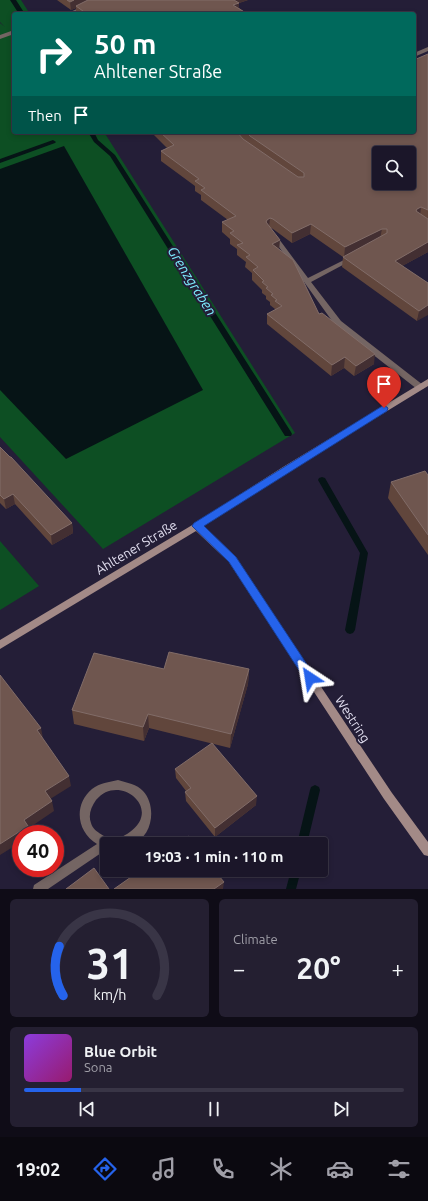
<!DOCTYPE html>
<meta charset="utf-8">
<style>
body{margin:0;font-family:Ubuntu,sans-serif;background:#241f31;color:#f1f3f6;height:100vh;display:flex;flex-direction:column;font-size:15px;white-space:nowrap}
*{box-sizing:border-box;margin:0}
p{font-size:13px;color:#a09fa8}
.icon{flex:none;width:22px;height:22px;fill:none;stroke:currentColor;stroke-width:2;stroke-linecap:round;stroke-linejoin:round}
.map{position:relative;height:889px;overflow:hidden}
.details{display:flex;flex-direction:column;gap:10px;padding:10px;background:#0f0c17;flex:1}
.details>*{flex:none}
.banner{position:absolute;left:12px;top:12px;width:404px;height:122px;border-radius:4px;box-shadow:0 2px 6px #0003,0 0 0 1px #393546;background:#00695c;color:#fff;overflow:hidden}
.fabs{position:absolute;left:372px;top:146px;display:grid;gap:8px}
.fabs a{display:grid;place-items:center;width:44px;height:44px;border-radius:4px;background:#1b1629;box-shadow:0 2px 6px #0003,0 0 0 1px #393546;font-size:20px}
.speed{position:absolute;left:12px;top:825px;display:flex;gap:8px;font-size:20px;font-weight:700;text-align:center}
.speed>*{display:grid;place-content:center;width:52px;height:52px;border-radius:50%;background:#1b1629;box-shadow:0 2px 6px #0003,0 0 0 1px #393546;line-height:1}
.speed .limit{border:6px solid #d22;background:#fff;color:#111}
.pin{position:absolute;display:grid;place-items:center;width:34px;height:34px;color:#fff;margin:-41px -17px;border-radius:50% 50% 50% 0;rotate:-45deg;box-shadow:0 0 4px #0007}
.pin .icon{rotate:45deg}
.me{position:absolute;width:44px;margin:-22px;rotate:327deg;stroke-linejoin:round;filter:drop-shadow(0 0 3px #0008)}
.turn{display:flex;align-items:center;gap:14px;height:84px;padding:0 16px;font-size:18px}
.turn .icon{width:52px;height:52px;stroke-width:2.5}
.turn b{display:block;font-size:28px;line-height:34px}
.then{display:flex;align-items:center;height:38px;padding:0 16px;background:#0003;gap:8px;font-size:15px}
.big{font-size:30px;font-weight:700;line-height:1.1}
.details .widget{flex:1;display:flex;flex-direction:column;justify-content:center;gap:6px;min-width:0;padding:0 14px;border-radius:6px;background:#241f31}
.details .dial{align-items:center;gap:0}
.dial svg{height:104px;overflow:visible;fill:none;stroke:#393546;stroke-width:7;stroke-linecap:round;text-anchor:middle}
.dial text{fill:#f1f3f6;stroke:none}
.song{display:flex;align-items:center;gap:12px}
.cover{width:48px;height:48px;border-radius:6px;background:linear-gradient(135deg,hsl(270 70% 55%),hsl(320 70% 35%))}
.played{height:4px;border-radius:2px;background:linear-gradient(90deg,#2563eb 15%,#393546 15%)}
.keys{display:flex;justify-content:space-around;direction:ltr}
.heat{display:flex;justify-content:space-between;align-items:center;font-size:22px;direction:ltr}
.details .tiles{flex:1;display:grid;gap:10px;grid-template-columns:1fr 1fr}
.widget:last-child{grid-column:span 2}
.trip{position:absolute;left:100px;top:837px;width:228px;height:40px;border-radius:4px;background:#1b1629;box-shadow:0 2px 6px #0003,0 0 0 1px #393546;font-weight:700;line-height:40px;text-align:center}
.menu{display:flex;height:64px;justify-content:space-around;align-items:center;background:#0b0910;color:#a09fa8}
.menu .icon{width:28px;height:28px}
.menu .selected{color:#2563eb}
.menu b{font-size:18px;color:#f1f3f6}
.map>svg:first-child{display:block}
</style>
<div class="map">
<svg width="428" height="889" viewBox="0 0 428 889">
<rect width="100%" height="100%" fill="#241e37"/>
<path fill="#0d4f23" d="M0,0H21L30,14H14V132H104L295,433L103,549L0,437V23L5,27L0,22Z
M0,541L39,586L0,610Z"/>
<path fill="#061416" d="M64,146L203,390L66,459L0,390V169Z"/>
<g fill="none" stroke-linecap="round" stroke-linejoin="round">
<path fill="#061416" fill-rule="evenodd" d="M10,0H16L25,14H19Z
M88,132H94L98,140L115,155L291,432L292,434L291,436H285L110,156L94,142Z
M53,140L56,142L55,143L0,163V159Z
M322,477L325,478L368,553L355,630L353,633L350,634L347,633L345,630L360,553L318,480L319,478Z
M315,785L319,787L320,790L307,844H297L310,790L311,787Z
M291,870H301L296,889H286Z"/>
<path fill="#746563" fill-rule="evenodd" d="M274,234L276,235L308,278L350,257H354V259L311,282L341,321L423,385L424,387L423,389H417L335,325L271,236Z"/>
<path fill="#746563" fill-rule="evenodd" d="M96,0H103L73,14H66Z
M14,30V34L0,39V35Z
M428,47V51L414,57V53Z
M118,780C127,783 137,784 143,791C157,806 153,837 132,844C127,845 119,844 114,844L115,840C174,817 121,769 96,800C91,807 88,815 91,823C94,834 108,835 112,844H107V849L48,889H33L34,885L97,844C77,832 73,805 92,789C100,783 109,782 118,780Z"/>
<path fill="#a38a87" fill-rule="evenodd" d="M428,379V386L289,471L203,526L235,558L392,793L428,842V856L424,855L384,799L229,562L196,531L0,649V640L194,524L283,467Z"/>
</g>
<path fill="#61463c" d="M57,0H248L239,3V8L246,13V14H76V8L71,10Z
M428,54V252L402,266L428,283L417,321L342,267L343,257L310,234L292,243L273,229L271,228L279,249L319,314L374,364L354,376L344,368L331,376L267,324V314L275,310V309L270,305V302L266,299V296L262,293V290L252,280V273L245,267L246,262L237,255V249L230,244V239L222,232V222L228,220L201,200V195L195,191V186L161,161V151L167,148L151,132H237L245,140L240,135V132H414Z
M0,447L72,523L73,533L52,545L15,504L6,509L0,503Z
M428,475V555L388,498L391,482Z
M164,669H249L248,684L230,748L149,728L144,741L74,724L72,710Z
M175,769L256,805L215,837L186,801L185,792L186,791L176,778Z"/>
<path fill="#432f32" d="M74,0H92L76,6V8L71,10L70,2Z
M230,0H248L239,3V11L230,6Z
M421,207L420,217L415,219L417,209Z
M270,218L269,228L266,230L267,220Z
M311,224L310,234L292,243V233Z
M382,229L380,239L344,258L345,247Z
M280,240L279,250L272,244Z
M428,242V252L393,271L395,261Z
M428,305V315L417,321L419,311Z
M375,354L374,364L354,376L356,366Z
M345,357L344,368L331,376L332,365Z
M13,494L15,504L6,509L4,499Z
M72,523L73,533L52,545L51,535Z
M249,669L248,684L230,748L231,734Z
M148,714L149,728L144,741L143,727Z
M41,728L43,738L37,730Z
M69,776L71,786L47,801L45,791Z
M257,796L256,805L215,837V828Z
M52,801L54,811L29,828L30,834H21V842L0,855V844L24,820Z
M224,882L223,889H214Z"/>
<path fill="#6f564f" stroke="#816c68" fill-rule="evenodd" d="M67,0H74L70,2Z
M88,0H234L239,3L233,5L246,13L242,14H87L76,6Z
M428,54V210L421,207L417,209L416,211L428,219V242L395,261L428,283V305L419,311L343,257L387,233V229H382L345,247L311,224L292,233L273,219L270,218L267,220L266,222L280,240L272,244L293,260L319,314L322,313L375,354L356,366L345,357L332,365L267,314L282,306L275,301L277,300L271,295L273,294L266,288L268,287L262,282L264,281L253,270L258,267L246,257L250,255L237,245L243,243L230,233L234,231L222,222L236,216L201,190L205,188L195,181L199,179L161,151L174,145L160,132H237L243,139L298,177H304V173L250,136L246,132H414V60ZM379,153H409V183H379Z
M0,447L10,457H11L72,523L51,535L13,494L4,499L0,495Z
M425,471L428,475V535L391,482Z
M169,652L249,669L231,734L148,714L143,727L72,710L94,653L164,669Z
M0,675L41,728L37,730L69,776L45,791L52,801L24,820L28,826L0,844Z
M212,743L257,796L215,828L185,792L191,788L175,769Z
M189,836L195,844H178Z
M94,868L109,889H66Z
M141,870H214L224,882L214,889H114Z"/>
<path fill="#2563eb" stroke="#184099" d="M384,405L388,408L387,411L204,526L236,557L314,675L316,678L314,681L310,683L306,681L229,562L192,526L194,523Z"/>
<g text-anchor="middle" stroke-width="4" stroke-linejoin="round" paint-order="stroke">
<g font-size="13" fill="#e2dff0" stroke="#241e37">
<text transform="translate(136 547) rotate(-31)" y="5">Ahltener Straße</text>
<text transform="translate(353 719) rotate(57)" y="5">Westring</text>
</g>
<g font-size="14" font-style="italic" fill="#7dedfe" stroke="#241e37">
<text transform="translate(192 281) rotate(58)" y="5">Grenzgraben</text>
</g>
</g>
</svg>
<div class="fabs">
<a><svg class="icon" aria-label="search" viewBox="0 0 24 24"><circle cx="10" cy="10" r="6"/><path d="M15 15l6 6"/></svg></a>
</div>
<div class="speed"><div class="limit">40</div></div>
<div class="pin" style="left:384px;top:408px;background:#d93025"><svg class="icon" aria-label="arrive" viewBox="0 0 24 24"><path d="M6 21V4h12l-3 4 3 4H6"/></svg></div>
<svg class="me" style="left:310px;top:678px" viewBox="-20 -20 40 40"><path d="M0-17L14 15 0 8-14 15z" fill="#2563eb" stroke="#fff" stroke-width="4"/></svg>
<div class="trip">19:03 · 1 min · 110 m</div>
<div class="banner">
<div class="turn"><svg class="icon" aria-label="right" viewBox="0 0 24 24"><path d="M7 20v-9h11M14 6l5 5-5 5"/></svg><div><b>50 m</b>Ahltener Straße</div></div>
<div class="then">Then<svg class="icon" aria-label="arrive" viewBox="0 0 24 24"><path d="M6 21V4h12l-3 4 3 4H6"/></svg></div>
</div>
</div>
<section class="details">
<div class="tiles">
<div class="widget dial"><svg viewBox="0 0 100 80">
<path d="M14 69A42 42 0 1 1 86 69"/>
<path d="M14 69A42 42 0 0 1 11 31" stroke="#2563eb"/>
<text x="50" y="56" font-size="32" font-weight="700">31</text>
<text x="50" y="72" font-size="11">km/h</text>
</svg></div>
<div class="widget"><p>Climate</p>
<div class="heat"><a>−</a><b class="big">20°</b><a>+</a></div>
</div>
<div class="widget">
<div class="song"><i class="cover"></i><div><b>Blue Orbit</b><p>Sona</p></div></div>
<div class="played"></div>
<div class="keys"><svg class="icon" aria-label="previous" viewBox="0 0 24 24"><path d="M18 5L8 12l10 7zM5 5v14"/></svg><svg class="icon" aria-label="pause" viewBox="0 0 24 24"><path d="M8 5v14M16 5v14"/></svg><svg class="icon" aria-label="next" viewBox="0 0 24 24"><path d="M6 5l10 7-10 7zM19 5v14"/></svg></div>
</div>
</div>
</section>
<nav class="menu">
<b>19:02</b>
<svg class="icon selected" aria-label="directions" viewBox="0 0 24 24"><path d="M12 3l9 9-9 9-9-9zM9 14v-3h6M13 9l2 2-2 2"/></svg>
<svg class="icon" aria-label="music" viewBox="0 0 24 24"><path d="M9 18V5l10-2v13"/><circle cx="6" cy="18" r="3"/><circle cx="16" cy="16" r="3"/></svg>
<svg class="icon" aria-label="phone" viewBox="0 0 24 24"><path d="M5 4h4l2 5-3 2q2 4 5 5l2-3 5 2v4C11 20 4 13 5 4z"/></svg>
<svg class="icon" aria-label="climate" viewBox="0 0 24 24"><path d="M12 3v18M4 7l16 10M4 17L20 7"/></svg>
<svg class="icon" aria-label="car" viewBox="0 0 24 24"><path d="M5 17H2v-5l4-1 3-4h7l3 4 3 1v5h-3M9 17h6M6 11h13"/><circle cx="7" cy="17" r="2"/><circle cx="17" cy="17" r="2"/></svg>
<svg class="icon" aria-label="filters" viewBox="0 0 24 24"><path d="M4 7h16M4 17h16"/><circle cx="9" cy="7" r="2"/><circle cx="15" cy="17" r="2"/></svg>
</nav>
